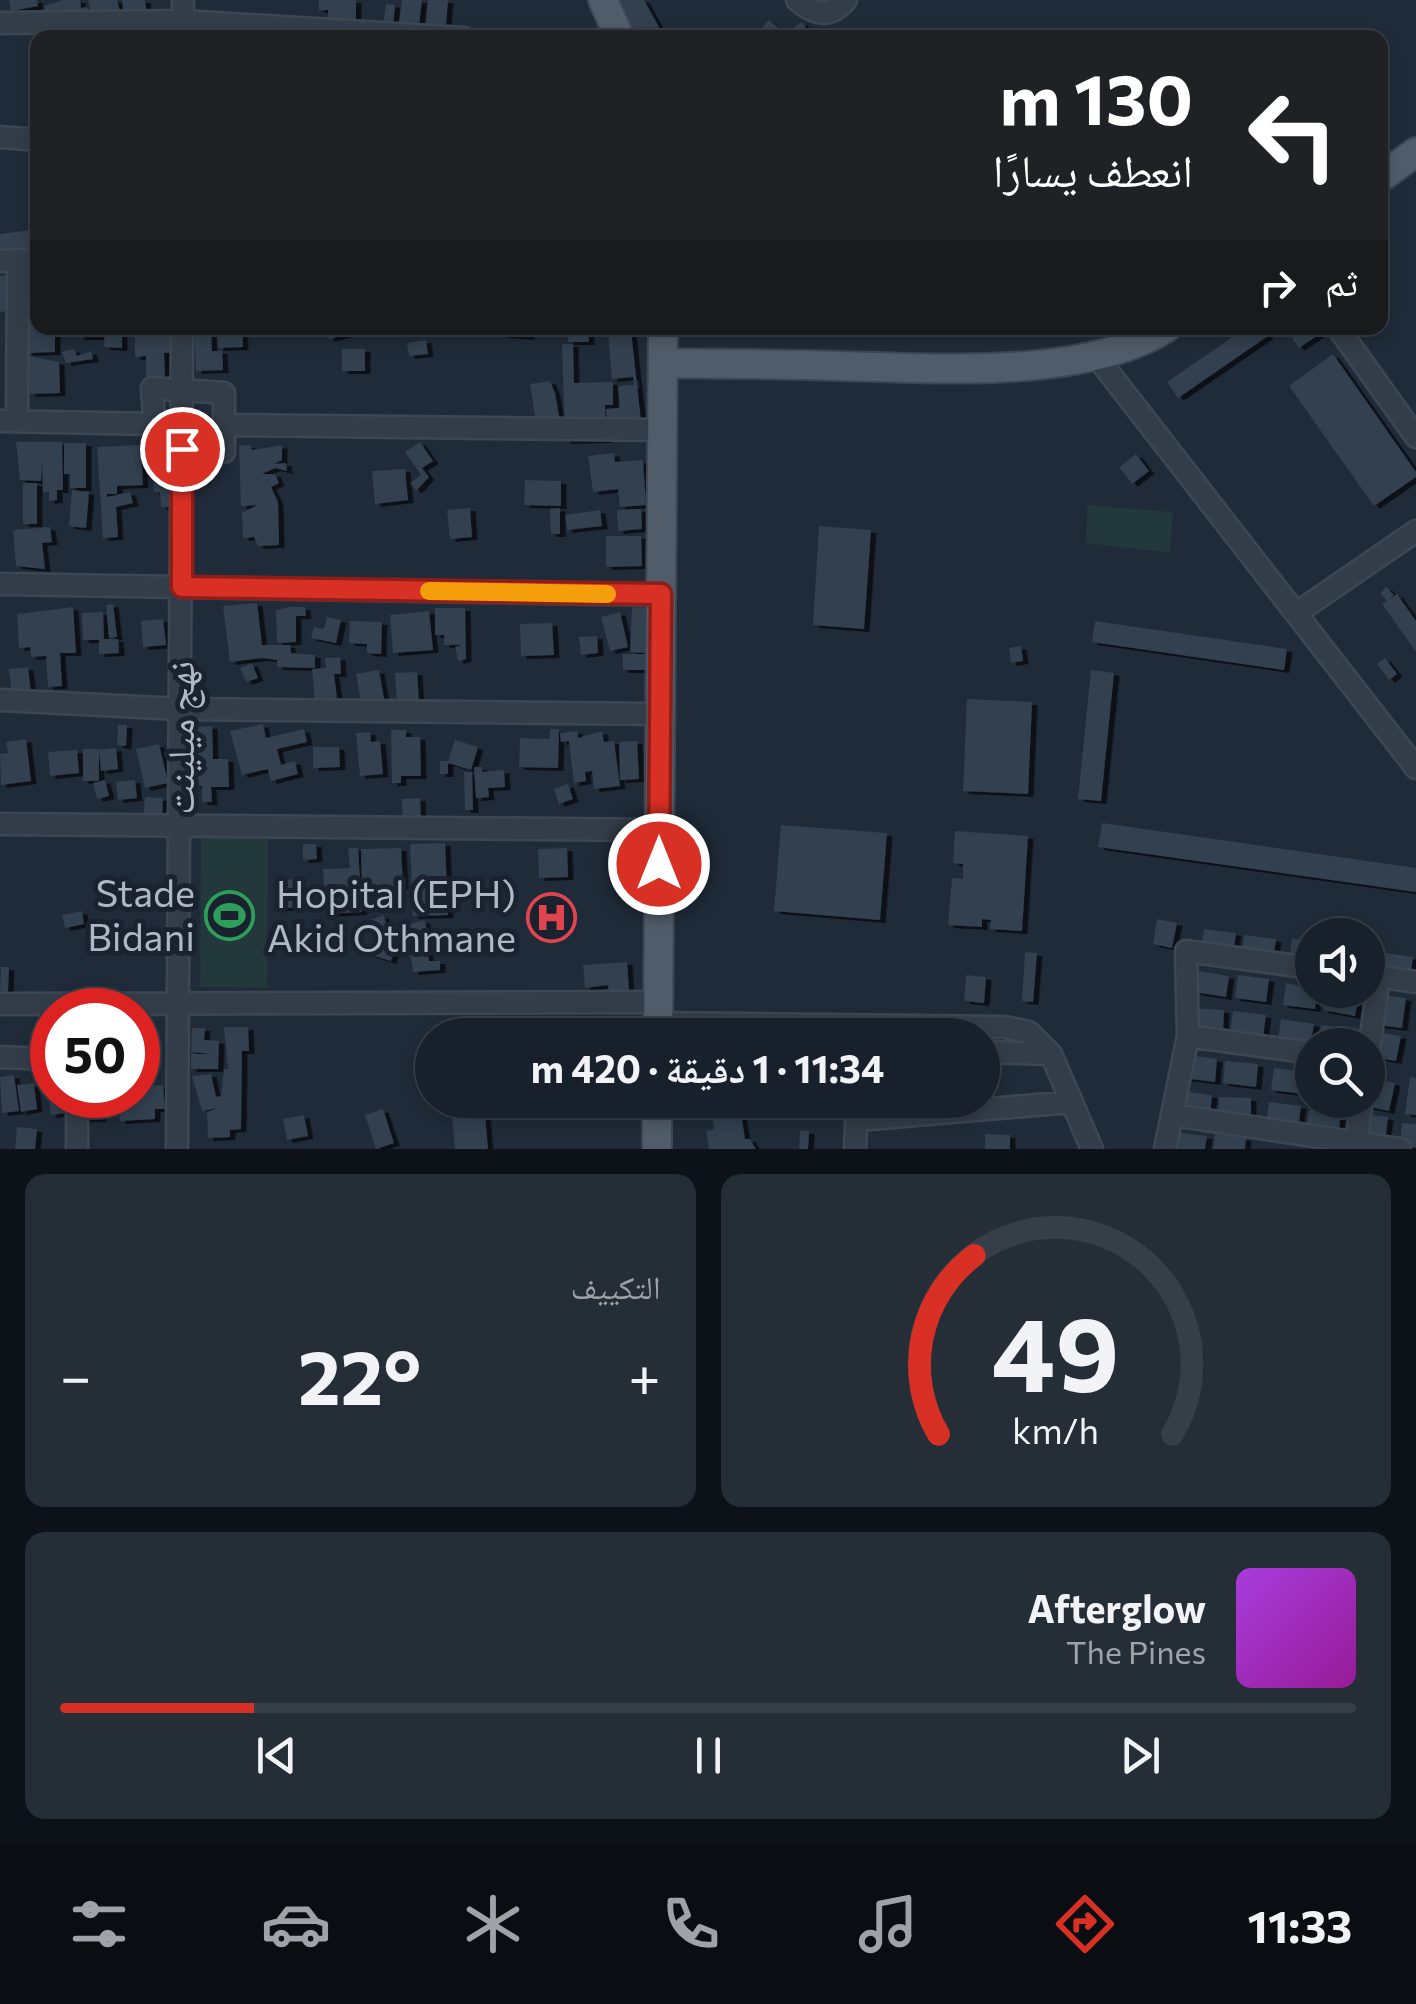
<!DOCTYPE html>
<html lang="ar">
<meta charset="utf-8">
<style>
body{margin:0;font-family:Commissioner,"Noto Naskh Arabic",sans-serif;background:#252d37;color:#f1f3f6;direction:rtl;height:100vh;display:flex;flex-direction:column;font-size:38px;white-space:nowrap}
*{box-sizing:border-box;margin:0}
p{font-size:32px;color:#9fa3a9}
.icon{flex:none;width:55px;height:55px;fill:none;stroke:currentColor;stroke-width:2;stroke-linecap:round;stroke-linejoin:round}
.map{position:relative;height:1149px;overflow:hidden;direction:ltr}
.details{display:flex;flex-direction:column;gap:25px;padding:25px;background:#0d1218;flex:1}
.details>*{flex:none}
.banner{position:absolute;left:30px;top:30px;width:1358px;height:305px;border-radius:20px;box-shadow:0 5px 15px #0003,0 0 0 2px #363e47;direction:rtl;background:#202124;color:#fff;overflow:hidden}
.buttons{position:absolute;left:1295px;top:918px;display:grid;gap:20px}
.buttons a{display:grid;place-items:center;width:90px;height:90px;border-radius:50%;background:#18202b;box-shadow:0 5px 15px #0003,0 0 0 2px #363e47;font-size:50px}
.speed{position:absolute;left:30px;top:988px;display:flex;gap:20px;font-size:50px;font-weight:700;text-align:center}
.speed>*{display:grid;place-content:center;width:130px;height:130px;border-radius:50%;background:#18202b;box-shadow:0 5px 15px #0003,0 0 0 2px #363e47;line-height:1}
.speed .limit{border:15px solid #d22;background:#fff;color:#111}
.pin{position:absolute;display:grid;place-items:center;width:85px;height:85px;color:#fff;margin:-42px;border:5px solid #fff;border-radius:50%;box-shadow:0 2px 10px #0007}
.me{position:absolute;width:110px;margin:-55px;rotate:0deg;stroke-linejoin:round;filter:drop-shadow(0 0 8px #0008)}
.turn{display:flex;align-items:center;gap:35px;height:210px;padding:0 30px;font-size:45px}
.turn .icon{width:130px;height:130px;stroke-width:2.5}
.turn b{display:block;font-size:70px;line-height:85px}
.then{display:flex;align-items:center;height:95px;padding:0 30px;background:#0003;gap:20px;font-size:38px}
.big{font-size:75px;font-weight:700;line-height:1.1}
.details .widget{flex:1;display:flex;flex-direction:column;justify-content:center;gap:15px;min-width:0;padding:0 35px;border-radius:20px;background:#252d37}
.details .dial{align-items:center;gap:0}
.dial svg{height:260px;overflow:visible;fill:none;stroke:#363e47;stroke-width:7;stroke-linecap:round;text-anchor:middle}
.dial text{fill:#f1f3f6;stroke:none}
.song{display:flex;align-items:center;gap:30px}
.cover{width:120px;height:120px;border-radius:15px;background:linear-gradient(135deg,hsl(280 70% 55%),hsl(300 70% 35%))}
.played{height:10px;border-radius:5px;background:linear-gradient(90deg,#d93025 15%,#363e47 15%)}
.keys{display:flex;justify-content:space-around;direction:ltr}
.heat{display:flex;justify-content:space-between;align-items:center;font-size:55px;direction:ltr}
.details .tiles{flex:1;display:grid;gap:25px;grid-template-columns:1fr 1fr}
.widget:last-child{grid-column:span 2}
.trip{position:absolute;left:415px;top:1018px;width:585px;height:100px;border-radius:50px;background:#18202b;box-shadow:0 5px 15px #0003,0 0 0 2px #363e47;font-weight:700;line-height:100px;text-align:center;direction:rtl}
.menu{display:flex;height:160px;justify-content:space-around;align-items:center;background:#0a0d11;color:#9fa3a9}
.menu .icon{width:70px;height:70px}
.menu .on{color:#d93025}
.menu b{font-size:45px;color:#f1f3f6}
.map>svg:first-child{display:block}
</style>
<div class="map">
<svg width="1416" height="1149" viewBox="0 0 1416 1149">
<defs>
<filter id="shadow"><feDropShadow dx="5.5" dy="3" stdDeviation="0" flood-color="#0009"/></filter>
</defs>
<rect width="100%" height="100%" fill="#202b39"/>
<path fill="#22383a" d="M1087,505L1173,512L1170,553L1086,543Z
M201,834L268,835L267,988L200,987Z"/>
<path fill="#313f50" filter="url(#shadow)" d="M9,0H37L38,6L11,11Z
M63,0H80L81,8L87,7L89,21L46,27L44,6Z
M88,0H117L123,24L96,30Z
M122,0H145L149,30L126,32Z
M319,0H356V20H328V10H319Z
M402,0H422L418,33L398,30Z
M428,0H448L445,38H424Z
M607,0H644L665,38H627Z
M386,4L395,5L393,27L383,26Z
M768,20L779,28L772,38L761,31Z
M802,22L813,38H799L793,28Z
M38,229L37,252L6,257L5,251H0V234Z
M8,275L13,310L0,312V276Z
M38,284V314L31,315L27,286Z
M29,322H38V328H55V352L27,353Z
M79,328H98L99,337H79Z
M105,328H122V348L104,347Z
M135,328H171L172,353H164L165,379H146V356L135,357Z
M194,328H211L212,351H222L223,370L196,371Z
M217,328H242L243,347L218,348Z
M326,328H355L356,332L329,339Z
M502,328H530L529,337L502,335Z
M1246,328H1262L1268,336L1178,398L1167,382Z
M1285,328H1313L1318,335L1299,348Z
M631,331L642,430L608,433L606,409L620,408L618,386L634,385L633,377L612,379L608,332Z
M568,332H589V342H568Z
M426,340L428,354L409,356L407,343Z
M562,344H573L574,383L613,382V405H605L606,440L565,441Z
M74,349L77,356L91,351L93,359L66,363L62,352Z
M342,349H365V371H342Z
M1333,354L1416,472V477L1374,506L1289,386Z
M29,356L59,362L60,393L30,394Z
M550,381L555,393L561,428L536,422L530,384Z
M16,442H62L63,490H57V500L49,501V492H43L42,461L41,481L20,480Z
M420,442L433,461L422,468L429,477L416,491L410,483L421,475L405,452Z
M64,443H86V488H70V474H64Z
M141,445L143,485L117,486V494H107V497L130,492L133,503L116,507L118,537L103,538L97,447Z
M250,445L252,450L282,445V460L274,464L286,463L287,471L275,468L262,474H275L279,483L271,487L278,502L279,545L258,546L254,537L243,538L242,513L257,505L241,506L239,446Z
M614,453L615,462L643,460L646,505L620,507L618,489L593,492L588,456Z
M1136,454L1149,471L1132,484L1119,467Z
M172,466L175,507H161L160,492H154L152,468Z
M405,469L408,500L375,504L372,471Z
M525,480L561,481V506L524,505Z
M23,483H37V524H23Z
M72,490L89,492L86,528L69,526Z
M470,508L472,537L450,539L447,510Z
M560,508V534H551L550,509Z
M641,509L642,529L618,531L617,510Z
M600,510L602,526L567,530L565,515Z
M819,526L871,530L864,629L813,625Z
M50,527L52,542L42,543L45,569L16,566L13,530Z
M606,536H641L642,566L606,567Z
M1386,587L1394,595L1387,601L1397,594L1416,621V652L1382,604L1387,601L1380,593Z
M257,603L262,645H290L291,653L315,655V668L277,667V660L263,658L230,662L223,606Z
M113,604L117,637L109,638L106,605Z
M73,607L76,653H60L62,686L48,687L46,656L31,657L30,647L19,648L17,614Z
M290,607H305L306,616H296V642L277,643L276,610Z
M632,607L648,608L645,653L630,652Z
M435,608H465L466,659L458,661L455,647L462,645H444V635H435Z
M429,611L433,650L393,653L390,615Z
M103,612L104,639H118L119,653L99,654V640H83L82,613Z
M620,612L628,647L610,651L601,617Z
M327,617L341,620L336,643L311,638L314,627L324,629Z
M163,619L166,645L143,647L141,621Z
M350,621L382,622L381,654L367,653V644L349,643Z
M1095,621L1287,649L1284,670L1092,642Z
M552,623L554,655L521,656L520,624Z
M597,636L598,653L581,655L579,637Z
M1021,646L1023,661L1011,663L1009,648Z
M623,654H645V670H623Z
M340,657L341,674H334L337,698L315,701L312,669L326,668L325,658Z
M1385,658L1397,674L1389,680L1377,664Z
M252,663L258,678L246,682L240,668Z
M28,667L31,693L12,695L9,669Z
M379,670L384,699L361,702L356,674Z
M1091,670L1114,673L1101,801L1078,799Z
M417,672L419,702L397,703L395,673Z
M967,699L1032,702L1028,794L963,791Z
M263,724L266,738L304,729L307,742L277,749L281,765L295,761L298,774L271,781L268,769L242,775L230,731Z
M118,725H127L126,746L117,745Z
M212,726L213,759H228L229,787H211L212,802H202V786H195L192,727Z
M550,729H559L558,768L519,767L520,738L550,739Z
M391,730H406V737H420L421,776H401V783H392Z
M577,731L578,738L602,731L604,742L614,741L620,786L594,789L592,771L585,772L586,781L574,783L569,741L561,742L560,733Z
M370,732L371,742L380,741L383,774L360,776L356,733Z
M26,739L31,781L1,785L0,754L8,753L6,742Z
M455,740L478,747L471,770L448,763V774H440V761H448Z
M637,741L639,779L620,780L619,742Z
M159,744L168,783L145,788L136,749Z
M313,747H339L340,767L313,768Z
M116,748L118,769L101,771L99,750Z
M83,749H99V781H83Z
M77,750L79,773L50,776L48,752Z
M474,767H482V772L504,770L505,787L488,788L489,797L476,798Z
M464,772H472L473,810H465Z
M105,780L109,796L97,799L93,783Z
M135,780L137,798L118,800L116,782Z
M568,784L573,799L559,804L554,789Z
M145,797L163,798L162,821L143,819Z
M420,798L421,821L403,822L402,799Z
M1102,823L1416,868V892L1098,847Z
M781,825L887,833L880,920L774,911Z
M955,831L1028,836L1022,931L990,929L991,920L982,919V927L948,925L952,878L963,879V864L953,863Z
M445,843L448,915L413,916L410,844Z
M303,844H316L317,859L303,860Z
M348,848H358L362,912L326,914L323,869L350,868Z
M401,848L403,887L362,888L361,849Z
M567,848L568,877L539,878L538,849Z
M297,879L299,908H280L279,880Z
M82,911L84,924L65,928L62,915Z
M383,915L388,928L377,931L398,939L391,961L368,954L376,932L368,921Z
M1157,919L1177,923L1172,948L1153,944Z
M424,920L430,939L426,941L429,961H440V970L413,972L409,945L413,944L407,925Z
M1204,929L1236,933L1233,956L1201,952Z
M1244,935L1276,939L1273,960L1241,956Z
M1292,939L1312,941V966L1289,963Z
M1025,952L1037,953L1033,1002L1022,1001Z
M1380,952L1413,957L1410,981L1377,977Z
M627,962L629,991L609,993L608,985L585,988L583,965Z
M1,967H9L8,992H0Z
M1199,971L1229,976L1226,997L1195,992Z
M966,975L986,977L984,1003L964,1001Z
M1238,975L1269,979L1266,1002L1235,998Z
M1286,983L1317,990L1315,1009L1283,1005Z
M1327,990L1359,994L1355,1016L1323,1010Z
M1382,995L1406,998L1402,1028L1378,1025Z
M1192,1008L1224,1010L1223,1032L1191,1030Z
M1233,1011L1266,1015L1263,1038L1230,1034Z
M1281,1019L1314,1024L1310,1045L1278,1040Z
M517,1021L519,1035H497L495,1024Z
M1321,1025L1353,1029L1351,1045H1318Z
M224,1027H248L249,1051H242L241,1129L230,1130V1137L208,1138L207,1112L218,1108L202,1111L192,1076L211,1074L216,1097L221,1096L224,1069H228Z
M192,1028H205L204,1040L219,1041L218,1069H191V1054H212L191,1052Z
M1377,1032L1401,1036L1396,1061L1373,1057Z
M1186,1055L1217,1059L1215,1082L1183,1078Z
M1225,1061L1258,1064L1256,1087L1223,1083Z
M1274,1068L1306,1072L1304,1094L1271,1090Z
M14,1075L19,1111L2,1113L0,1077Z
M52,1077V1095H73L74,1101L63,1102L65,1113L51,1115L46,1078Z
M1410,1077L1416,1078V1115L1405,1114Z
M1371,1078L1395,1083L1389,1111L1365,1106Z
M34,1083L37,1109L21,1112L17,1085Z
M163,1085L165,1109H155V1119L120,1121L118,1095H138V1086Z
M1180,1091L1212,1095L1210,1116L1178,1113Z
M83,1095H101V1119H83Z
M1219,1097L1251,1098V1122L1218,1120Z
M715,1100H739L745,1139H750L756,1149H709L706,1131L714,1129L710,1104Z
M1269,1102L1301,1106L1298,1129L1266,1125Z
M383,1109L394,1143L376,1149L365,1115Z
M1309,1110L1341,1114L1338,1136L1306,1132Z
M1364,1114L1388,1117L1385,1142L1361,1139Z
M304,1115L308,1136L287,1140L283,1119Z
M485,1115L488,1149H455L452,1117Z
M1402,1123L1416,1124V1148L1400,1145Z
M17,1127L37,1129L35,1149H15Z
M800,1130L809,1131L808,1149H799Z
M1174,1132L1207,1136L1205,1149H1172Z
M985,1134L1010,1135V1149H985Z
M1215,1134L1246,1138L1245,1149H1213Z"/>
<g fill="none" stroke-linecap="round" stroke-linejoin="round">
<defs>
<path id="minor" d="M797,0C814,15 830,19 846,0
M0,23L183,21L464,38
M183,38V0
M0,137L38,140
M0,261L38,259
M1338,328L1416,437
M1096,356L1416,768
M152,388L224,393V452L156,447Z
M0,421L154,424
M17,421L18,260
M224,425L663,430
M0,584L661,595
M1298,612L1416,531
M0,700L181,709L660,714
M0,824L659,830
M1369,975L1416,982
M0,1004L658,1002
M658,1023L1005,1027L1029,1032L1051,1054L1092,1149
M1188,1036L1312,1053
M982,1052L1051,1054
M0,1057L52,1059
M1368,1058L1379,976
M77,1106V1149
M1172,1115L1400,1149
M858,1120L1072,1102
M177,1149L182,328
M855,1149L857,1100
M1165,1149L1188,1036L1186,951L1312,968
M1355,1149L1362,1100"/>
<path id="major" d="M603,0L620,38
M1380,178L1416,152
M663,363C722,364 782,364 841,366C936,368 1084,380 1166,328
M658,1035L663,328
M657,1149V1100"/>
</defs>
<use href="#minor" stroke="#3d4653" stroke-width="25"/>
<use href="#major" stroke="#3d4653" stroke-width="32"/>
<use href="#minor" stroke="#333d49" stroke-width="20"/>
<use href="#major" stroke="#515c6a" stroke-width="28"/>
</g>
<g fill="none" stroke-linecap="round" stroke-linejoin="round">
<defs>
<path id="route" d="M182,449V587L661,594L659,864"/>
</defs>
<use href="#route" stroke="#8d1f18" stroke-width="25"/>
<use href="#route" stroke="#d93025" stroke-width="18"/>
<path stroke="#f59e0b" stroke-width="18" d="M429,591L607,594"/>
</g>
<defs>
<symbol id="stadium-ring" viewBox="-11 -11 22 22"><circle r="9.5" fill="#19222e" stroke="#2e9e5b" stroke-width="1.5"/><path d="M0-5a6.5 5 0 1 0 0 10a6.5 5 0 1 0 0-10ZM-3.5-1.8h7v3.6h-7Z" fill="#2e9e5b"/></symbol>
<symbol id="hospital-ring" viewBox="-11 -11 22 22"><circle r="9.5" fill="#19222e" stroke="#e0444e" stroke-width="1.5"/><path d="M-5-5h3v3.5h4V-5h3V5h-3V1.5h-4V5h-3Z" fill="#e0444e"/></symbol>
</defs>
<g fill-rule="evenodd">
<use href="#stadium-ring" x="202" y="888" width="55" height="55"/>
<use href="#hospital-ring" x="524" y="890" width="55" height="55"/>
</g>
<g text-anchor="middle" stroke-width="10" stroke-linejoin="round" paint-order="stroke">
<g font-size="38" fill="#aeb7c6" stroke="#19222e">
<text transform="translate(181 738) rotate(-90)" y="13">نهج ميلينت</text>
</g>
<g font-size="38" fill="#aeb7c6" stroke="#19222e" text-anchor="end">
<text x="195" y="907">Stade<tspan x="195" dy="44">Bidani</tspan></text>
<text x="516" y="908">Hopital (EPH)<tspan x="516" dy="44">Akid Othmane</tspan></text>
</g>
</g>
</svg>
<div class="buttons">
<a><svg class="icon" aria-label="sound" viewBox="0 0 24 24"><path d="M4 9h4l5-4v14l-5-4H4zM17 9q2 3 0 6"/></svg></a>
<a><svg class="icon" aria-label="search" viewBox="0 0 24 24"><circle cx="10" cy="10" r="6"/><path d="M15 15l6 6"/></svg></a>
</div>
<div class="speed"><div class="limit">50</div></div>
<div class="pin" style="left:182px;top:449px;background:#d93025"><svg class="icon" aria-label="arrive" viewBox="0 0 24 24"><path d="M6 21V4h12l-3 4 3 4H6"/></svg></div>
<svg class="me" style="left:659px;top:864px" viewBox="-20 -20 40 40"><circle r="17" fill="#d93025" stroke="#fff" stroke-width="3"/><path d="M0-11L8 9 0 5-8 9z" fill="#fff"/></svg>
<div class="trip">11:34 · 1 دقيقة · 420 m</div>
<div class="banner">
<div class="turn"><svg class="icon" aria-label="left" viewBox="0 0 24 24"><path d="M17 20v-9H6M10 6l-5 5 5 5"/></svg><div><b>130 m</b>انعطف يسارًا</div></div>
<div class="then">ثم<svg class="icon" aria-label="right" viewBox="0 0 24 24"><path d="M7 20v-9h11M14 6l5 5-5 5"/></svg></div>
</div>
</div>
<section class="details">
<div class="tiles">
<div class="widget dial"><svg viewBox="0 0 100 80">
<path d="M14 69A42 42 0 1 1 86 69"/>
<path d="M14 69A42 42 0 0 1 25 14" stroke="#d93025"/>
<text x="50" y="56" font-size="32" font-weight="700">49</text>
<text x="50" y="72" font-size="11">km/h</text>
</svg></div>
<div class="widget"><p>التكييف</p>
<div class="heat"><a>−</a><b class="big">22°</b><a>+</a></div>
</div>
<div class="widget">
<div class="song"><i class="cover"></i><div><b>Afterglow</b><p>The Pines</p></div></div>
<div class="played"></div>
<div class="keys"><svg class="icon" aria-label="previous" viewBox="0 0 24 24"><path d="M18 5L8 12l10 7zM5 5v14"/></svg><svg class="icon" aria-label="pause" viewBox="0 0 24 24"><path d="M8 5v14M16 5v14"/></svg><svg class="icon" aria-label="next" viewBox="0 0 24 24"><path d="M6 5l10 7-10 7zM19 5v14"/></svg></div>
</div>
</div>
</section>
<nav class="menu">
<b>11:33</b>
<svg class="icon on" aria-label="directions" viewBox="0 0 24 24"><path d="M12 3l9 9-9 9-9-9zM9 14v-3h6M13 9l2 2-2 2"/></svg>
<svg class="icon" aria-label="music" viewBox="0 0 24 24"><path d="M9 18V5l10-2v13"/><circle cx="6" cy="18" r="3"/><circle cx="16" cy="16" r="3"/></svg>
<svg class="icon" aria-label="phone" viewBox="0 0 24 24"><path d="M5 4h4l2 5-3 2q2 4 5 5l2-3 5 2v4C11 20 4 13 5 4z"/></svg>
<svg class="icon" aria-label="climate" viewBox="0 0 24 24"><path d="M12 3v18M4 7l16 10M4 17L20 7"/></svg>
<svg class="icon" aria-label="car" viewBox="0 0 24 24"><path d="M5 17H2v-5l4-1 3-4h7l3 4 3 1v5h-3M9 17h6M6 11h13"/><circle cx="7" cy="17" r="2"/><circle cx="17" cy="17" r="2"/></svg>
<svg class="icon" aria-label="filters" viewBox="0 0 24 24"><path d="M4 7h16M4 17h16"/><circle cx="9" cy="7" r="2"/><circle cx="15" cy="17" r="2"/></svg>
</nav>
